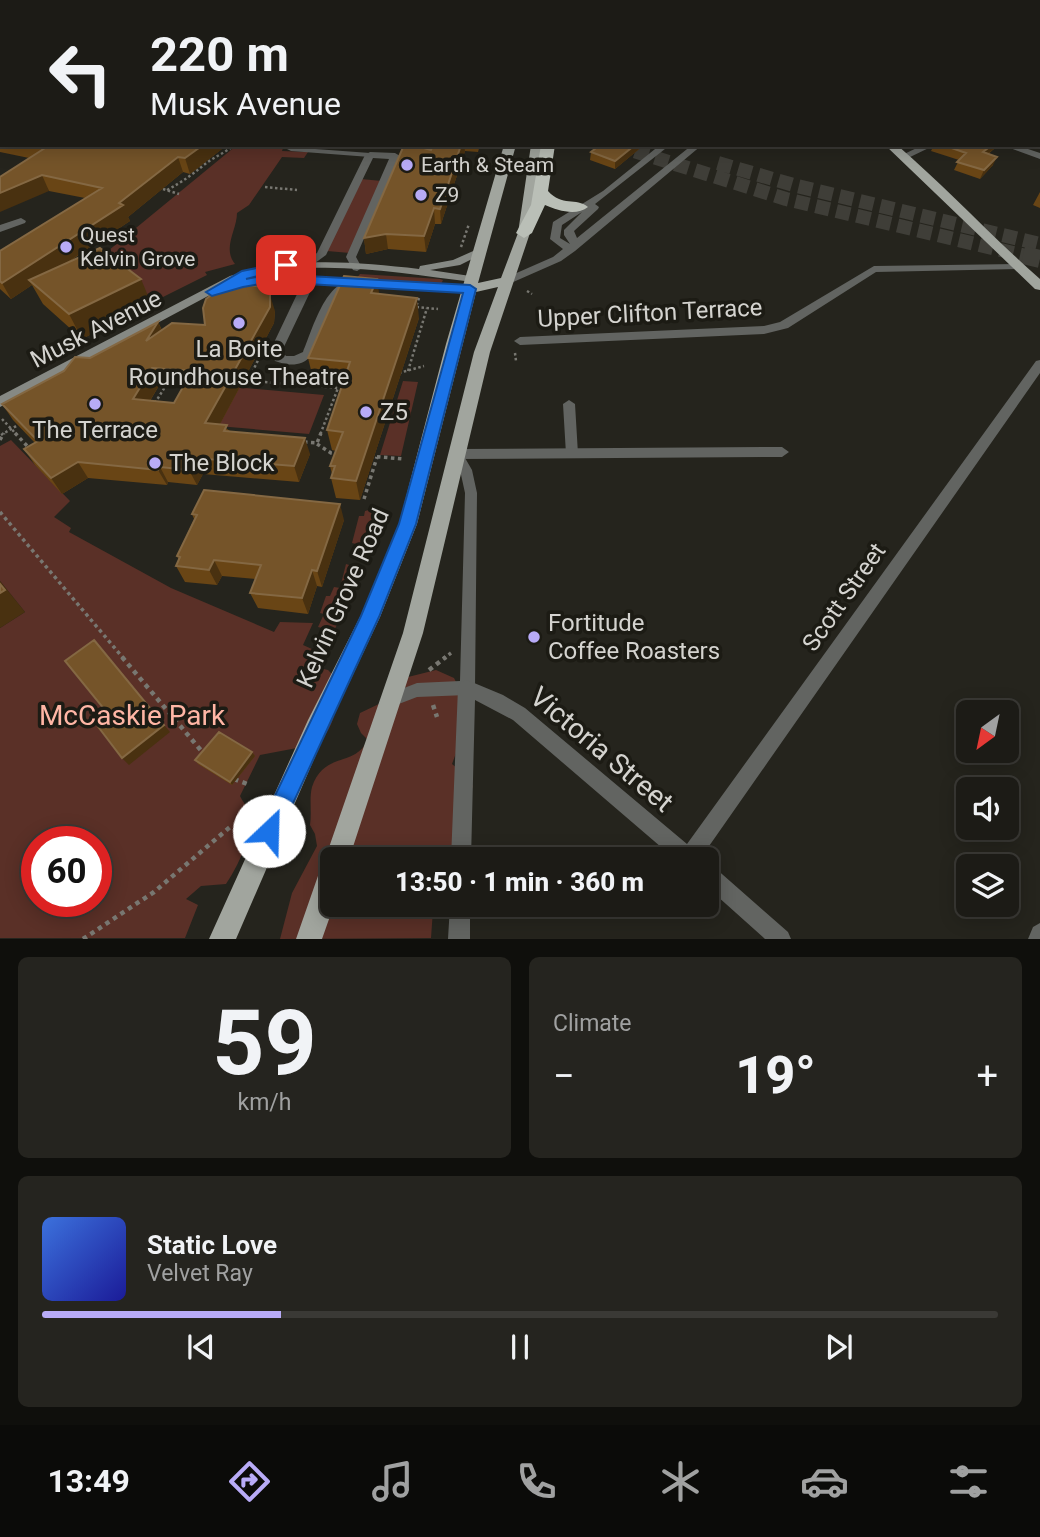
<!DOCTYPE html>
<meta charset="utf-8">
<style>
body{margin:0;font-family:Roboto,sans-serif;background:#25241f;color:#f1f3f6;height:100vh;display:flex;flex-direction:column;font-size:26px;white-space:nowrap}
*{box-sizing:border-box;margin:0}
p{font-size:23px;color:#a0a1a1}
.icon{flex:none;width:38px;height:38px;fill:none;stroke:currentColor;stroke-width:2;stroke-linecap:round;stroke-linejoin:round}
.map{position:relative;height:939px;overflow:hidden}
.side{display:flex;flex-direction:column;gap:18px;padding:18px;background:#0f0f0c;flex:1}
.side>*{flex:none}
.top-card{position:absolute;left:0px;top:0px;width:1041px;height:147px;box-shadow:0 4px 18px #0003,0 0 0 2px #3a3935;background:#1c1b16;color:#f1f3f6;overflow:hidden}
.needle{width:46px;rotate:213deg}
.tools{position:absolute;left:956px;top:700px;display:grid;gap:14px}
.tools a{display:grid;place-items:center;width:63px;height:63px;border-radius:10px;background:#1c1b16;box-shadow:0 4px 18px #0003,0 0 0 2px #3a3935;font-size:35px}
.speed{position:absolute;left:21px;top:826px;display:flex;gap:14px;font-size:35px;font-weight:700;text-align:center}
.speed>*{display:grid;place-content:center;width:91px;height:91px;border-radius:50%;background:#1c1b16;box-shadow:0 4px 18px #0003,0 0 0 2px #3a3935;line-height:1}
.speed .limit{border:10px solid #d22;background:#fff;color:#111}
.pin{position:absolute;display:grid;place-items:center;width:60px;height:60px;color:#fff;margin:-30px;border-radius:14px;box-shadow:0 4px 10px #0006}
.me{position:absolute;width:77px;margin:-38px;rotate:24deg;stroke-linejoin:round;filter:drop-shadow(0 0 5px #0008)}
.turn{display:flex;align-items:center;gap:24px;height:147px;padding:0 35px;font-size:32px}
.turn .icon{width:91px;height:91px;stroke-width:2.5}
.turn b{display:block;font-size:49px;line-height:60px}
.big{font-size:52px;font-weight:800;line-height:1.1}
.side .widget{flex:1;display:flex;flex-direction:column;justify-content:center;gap:10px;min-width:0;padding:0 24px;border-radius:10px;background:#25241f}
.side .dial{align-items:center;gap:0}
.dial b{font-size:91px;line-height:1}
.song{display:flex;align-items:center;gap:21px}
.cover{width:84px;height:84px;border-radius:10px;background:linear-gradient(135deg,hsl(220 70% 55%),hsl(240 70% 35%))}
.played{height:7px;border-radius:4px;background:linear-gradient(90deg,#b8abf7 25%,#3a3935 25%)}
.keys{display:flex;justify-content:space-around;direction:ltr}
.heat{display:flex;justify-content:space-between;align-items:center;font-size:38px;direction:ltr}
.side .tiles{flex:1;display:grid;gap:18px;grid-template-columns:1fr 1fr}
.widget:last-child{grid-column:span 2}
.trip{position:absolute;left:320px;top:847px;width:399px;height:70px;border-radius:10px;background:#1c1b16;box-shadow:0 4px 18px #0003,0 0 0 2px #3a3935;font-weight:800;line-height:70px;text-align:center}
.tab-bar{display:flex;height:112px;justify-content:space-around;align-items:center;background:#0b0b09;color:#a0a1a1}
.tab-bar .icon{width:49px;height:49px}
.tab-bar .active{color:#b8abf7}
.tab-bar b{font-size:32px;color:#f1f3f6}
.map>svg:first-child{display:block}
</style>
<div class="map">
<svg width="1040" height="939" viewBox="0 0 1040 939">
<rect width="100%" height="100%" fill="#25241d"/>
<path fill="#5a3027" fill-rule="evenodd" d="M237,145H284L282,151L308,152L304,158L282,157L249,205L237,213C237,230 222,248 235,264L205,272L207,275L151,303L97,260Z
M361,179L382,181L350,253L327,251Z
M360,274L440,279L443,280L440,286L356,279Z
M403,381L418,382L401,456L380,455Z
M234,387L324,395L309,434L218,426Z
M11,440L70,501L54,517L71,528L69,532L171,588L274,632L280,622L313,623L303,645L323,654L315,667L328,670L334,676C336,706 339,720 318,744L260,755L240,796C242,801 247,806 249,811C256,829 237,869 226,884L201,886L186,899L198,905L185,938H0V628L25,612L0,581V446ZM37,842H96V901H37Z
M380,507L367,547L352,543L359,516H364L365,511Z
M346,564L362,569L334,631L318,627L324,614L320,613L326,596H330L334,587L340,588Z
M436,670L454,678L458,686L459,745L452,764L468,777L473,786L452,851L456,859H332V905H440L433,910L431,938L280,939L292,893L317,846L315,834L310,825C312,812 309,798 312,787C324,751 354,768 368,740L361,733L357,724L360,713L381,703L396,680Z"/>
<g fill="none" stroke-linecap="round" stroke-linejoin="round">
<path stroke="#3f3e38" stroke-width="11" stroke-dasharray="11 6" stroke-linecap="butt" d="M116,0L122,2
M146,0L152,2"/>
<path stroke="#3f3e38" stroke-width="14" stroke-dasharray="14 7" stroke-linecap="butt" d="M615,145L786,199L1030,257
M718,163L797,186L1040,244"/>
<path stroke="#3f3e38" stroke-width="18" stroke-dasharray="18 9" stroke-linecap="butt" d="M1023,255L1040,259"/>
<path stroke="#787771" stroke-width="2.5" stroke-dasharray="2.5 2.5" stroke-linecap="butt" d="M265,187L297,190
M163,189L179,194
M167,190C182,182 192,175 205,164C214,157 225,153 234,145
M461,247L469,224
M527,291L532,294
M419,298L416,307L438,309
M515,353L516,361
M408,371L427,308
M399,373L424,366
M240,380L338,388L320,435
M248,381L261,354
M307,385L313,371
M155,403L168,382
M2,419L17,435"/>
<path stroke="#787771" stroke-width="3.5" stroke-dasharray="3.5 3.5" stroke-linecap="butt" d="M15,433L30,449
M304,442L317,443L321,433
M317,444L331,453L338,454
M370,456L403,459
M364,499L377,457
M0,512L124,659
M443,659L451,653"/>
<path stroke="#787771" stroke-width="4.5" stroke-dasharray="4.5 4.5" stroke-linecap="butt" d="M122,657L204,754
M429,670L446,657
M433,705L437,717
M234,779L250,785
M83,939L154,892L230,827"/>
<path fill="#626461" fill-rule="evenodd" d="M45,0H51L52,2H46Z
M329,0H372L369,2H332Z
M521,0H528L530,2H523Z
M288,147L370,153L374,155L370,157L291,151L287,149Z
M569,400L575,404L578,454L572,458L566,454L563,404Z
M457,450L461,451L472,470L477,493L475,688L472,693L467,695L417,697L391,707L386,705L383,700L386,695L417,683L460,681L465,493L460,470L451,454Z"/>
<path fill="#626461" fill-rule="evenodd" d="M715,0H736L712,2Z
M946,0H954L945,2Z
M660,145H670L595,204L599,207L598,209L574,231L577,238L692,145H702L575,251L561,261L511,283H503V279L553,257L563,249L550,239L553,222L603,191ZM582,212L564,230V235L570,244L560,238L562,225Z
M923,145H935L908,158L900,156Z
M1002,145H1016L1040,153V159Z
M370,152L395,153L400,156L356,257L362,268L357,271L353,270L346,257L389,159L373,158L326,255L311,266H303V262L317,253L365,155Z
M21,218L26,221L25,223L0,232V225Z
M1017,264L1022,267L1021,269L876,272L788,328L764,334L520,345L514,341L520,337L764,326L780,322L874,266Z
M299,276L303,277L311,290L282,351L286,356H294L303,352C312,331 326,278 354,281L356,283C351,288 342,291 339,297C321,325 322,379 275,361L270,351L299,290L293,279Z
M1040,360V373L700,859H675L513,720L475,700L471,859H451L458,688L461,682L467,680L503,695L525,708L687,844L1036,361Z
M782,447L789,452L782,457L457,459L450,454L457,449Z
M707,864L714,867L788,932L791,939H765L707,887Z
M450,905H470V939H448Z
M1040,923V939H1028L1033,927Z"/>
<path fill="#868984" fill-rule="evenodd" d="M480,248L484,249V253L460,265L430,270L477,277L479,279L473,282C396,273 313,256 238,280L0,407V396L230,276C292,256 355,262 419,269L420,266L453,260Z
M281,275L470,286L476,289L470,292L281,281L244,286L238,283L244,280Z"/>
<path fill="#a1a59e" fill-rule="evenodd" d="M528,0H536V2H528Z
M547,0H555L546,2Z
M559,0H567V2H559Z
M705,0H715L716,2H706Z
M504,145H516L478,283L501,278L518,233L531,145H543L530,233L490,352L423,633L349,859H332L334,905L322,939H296L319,873L326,863L325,859L403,633L474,352L498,287L476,292L417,524L380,617L324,736L236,939H209L308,720L361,615L399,524L446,344Z
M885,145H897C947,188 991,236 1040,279V290L1035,289Z"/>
<path fill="#babfb7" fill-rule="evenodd" d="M80,0H90L79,2Z
M155,0H196L197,2H156Z
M266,0H288L289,2H267Z
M467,0H499L500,2H466Z
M962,0H979L961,2Z
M990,0H1002L989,2Z
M1010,0H1020L1021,2H1011Z
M541,145H555L548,191C562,207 576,197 588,207C577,216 558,211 545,205L532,233L524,238L516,233L531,205Z"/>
<path stroke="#787771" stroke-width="2.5" stroke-dasharray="2.5 2.5" stroke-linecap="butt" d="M1,435L18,425"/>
<path stroke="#787771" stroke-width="3.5" stroke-dasharray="3.5 3.5" stroke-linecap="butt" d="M0,440L4,433"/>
</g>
<path fill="#694515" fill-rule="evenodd" d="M2,46V145H227L190,174L183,172L128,217L130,221L64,265L151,303L82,339L43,304L32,285L11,299L0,289V251L85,198L49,191L29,158L0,152V47Z
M433,145H480L478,152L465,151L441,224H435L426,252L388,249L366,254L364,238L431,150Z
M644,145L615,169L590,160L591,152Z
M934,145H999L988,154L993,165L980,179L954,170L959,160L931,151Z
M1040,192V208L1033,205Z
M379,294L419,318L360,500L336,498L331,478L332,474L330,466L336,451L332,450L327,430L343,381L313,378L308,358Z
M275,311L274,323L220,424L230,431L310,454L299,482L203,474L197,485L168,482L167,485L88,478L62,494L35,465L24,449L35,443L13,420L2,404L158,322L162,330L205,325ZM160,384L183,386L174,403L150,401Z
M192,514L344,520L322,587L317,586L308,614L258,608L250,593L256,579L222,576L217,585L185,582L176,566L179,560L177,556L194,519Z
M252,752L255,756L232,785L198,764L195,760Z"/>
<path fill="#493110" d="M203,145H227L190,174L185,158Z
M461,145H464L465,151L441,224L440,209Z
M635,145H644L615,169V161Z
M992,145H999L979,160L983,152Z
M178,157L183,172L128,217L130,221L34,284L29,280L32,285L11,299L2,283L119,203Z
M997,157L993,165L980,179L984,170Z
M42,175L49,191L0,212V193Z
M434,208L435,224L426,252L424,236Z
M386,234L388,249L366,254L364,238Z
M141,279L151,303L82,339L69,314Z
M377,279L380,299L371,293Z
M270,295L275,311L274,323L212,439L205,423Z
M417,298L419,318L360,500L356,481Z
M158,322L165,338L146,341Z
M152,368L160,384L141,415L133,399Z
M305,438L310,454L299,482L294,466Z
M195,458L203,474L197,485L189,470Z
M78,462L88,478L62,494L51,478Z
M160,467L168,482L167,485L158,470Z
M340,504L344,520L322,587L317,571Z
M214,560L222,576L217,585L209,570Z
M312,570L317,586L308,614L302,598Z
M0,581L25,612L0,628Z
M164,725L170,732L129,765L122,758Z
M252,752L255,756L232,785L230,782Z"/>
<path fill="#755429" stroke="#846843" stroke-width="2" fill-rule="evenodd" d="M574,0H698L701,2H574Z
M739,0H929L926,2H741Z
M2,46V139H0V53L2,52H0V47Z
M31,145H203L185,158L178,157L119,203L123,205L2,283L0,281V251L102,188L42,175L0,193V177L45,148Z
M404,145H413L431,150L433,145H461L440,209L434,208L424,236L386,234L364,238Z
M600,145H635L615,161L591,152Z
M943,145H992L983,152L997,157L984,170L957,162L966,153Z
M100,248L141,279L69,314L29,280Z
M344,276L377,279L371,293L417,298L356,481L331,478L335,466H330L343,432L327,430L350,362L308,358Z
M244,284L261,287L270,295V307L205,423L227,425L224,431L305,438L294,466L195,458L189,470L160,467L158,470L78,462L51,478L24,449L38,441L2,404L64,371L75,357L90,358L158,322L146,341L172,323L205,325L203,308L206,299L216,291ZM152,368L192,371L174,403L133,399Z
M204,490L340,504L317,571L312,570L302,598L250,593L261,565L214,560L209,570L176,566L180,557L177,556L197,515L192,514Z
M0,584L5,590L0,593Z
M94,640L164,725L122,758L93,720L105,710L65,661Z
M219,732L252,752L230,782L195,760Z"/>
<path fill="#1a73e8" stroke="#114b97" stroke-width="2" d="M286,262L290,263V268L246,279L272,274L470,285L476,289L416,524L379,617L277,838L269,842L261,838L258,831L361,616L399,524L463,293L272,282L243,287L212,296L206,292L242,271Z"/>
<g fill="#b8abf7" stroke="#1c1b14" stroke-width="2.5">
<circle cx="407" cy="165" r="7"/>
<circle cx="421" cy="195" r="7"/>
<circle cx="66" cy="247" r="7"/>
<circle cx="239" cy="323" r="7"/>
<circle cx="95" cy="404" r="7"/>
<circle cx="366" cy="412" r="7"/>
<circle cx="155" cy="463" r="7"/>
<circle cx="534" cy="637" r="7"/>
</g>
<g text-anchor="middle" stroke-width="7" stroke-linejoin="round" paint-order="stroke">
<g font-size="21" fill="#d4d3cf" stroke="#1c1b14" text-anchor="start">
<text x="421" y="172">Earth &amp; Steam</text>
<text x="435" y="202">Z9</text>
<text x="80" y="242">Quest<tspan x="80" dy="24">Kelvin Grove</tspan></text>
</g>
<g font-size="24" fill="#d4d3cf" stroke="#1c1b14">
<text transform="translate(650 313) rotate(-3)" y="8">Upper Clifton Terrace</text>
<text transform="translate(96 329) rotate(-27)" y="8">Musk Avenue</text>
<text transform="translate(844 597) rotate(-55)" y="8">Scott Street</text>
<text transform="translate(343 598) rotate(-66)" y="8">Kelvin Grove Road</text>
</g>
<g font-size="24" fill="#d4d3cf" stroke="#1c1b14" text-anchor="start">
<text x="239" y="357" text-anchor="middle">La Boite<tspan x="239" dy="28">Roundhouse Theatre</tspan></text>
<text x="380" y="420">Z5</text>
<text x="95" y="438" text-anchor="middle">The Terrace</text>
<text x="169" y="471">The Block</text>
<text x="548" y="631">Fortitude<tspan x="548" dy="28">Coffee Roasters</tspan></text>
</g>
<g font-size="28" fill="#ffb6a5" stroke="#1c1b14">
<text x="132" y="725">McCaskie Park</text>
</g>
<g font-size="28" fill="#d4d3cf" stroke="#1c1b14">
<text transform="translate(602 749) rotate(40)" y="10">Victoria Street</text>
</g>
</g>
</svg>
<div class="tools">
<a><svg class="needle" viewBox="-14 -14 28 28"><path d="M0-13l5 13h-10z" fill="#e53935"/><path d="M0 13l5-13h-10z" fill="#a0a1a1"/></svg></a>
<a><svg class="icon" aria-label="sound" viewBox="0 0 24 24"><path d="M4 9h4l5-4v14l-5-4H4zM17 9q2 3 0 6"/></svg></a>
<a><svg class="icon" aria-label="layers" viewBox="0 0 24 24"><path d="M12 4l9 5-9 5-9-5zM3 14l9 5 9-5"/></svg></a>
</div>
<div class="speed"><div class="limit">60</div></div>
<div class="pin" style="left:286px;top:265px;background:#d93025"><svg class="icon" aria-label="arrive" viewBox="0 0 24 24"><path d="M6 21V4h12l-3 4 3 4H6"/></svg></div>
<svg class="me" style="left:269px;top:831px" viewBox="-20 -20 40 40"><circle r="19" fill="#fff"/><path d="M0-13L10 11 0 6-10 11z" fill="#1a73e8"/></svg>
<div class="trip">13:50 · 1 min · 360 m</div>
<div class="top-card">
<div class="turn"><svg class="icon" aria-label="left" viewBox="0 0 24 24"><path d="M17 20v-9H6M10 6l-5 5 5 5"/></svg><div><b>220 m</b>Musk Avenue</div></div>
</div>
</div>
<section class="side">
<div class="tiles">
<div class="widget dial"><b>59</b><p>km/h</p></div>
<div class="widget"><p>Climate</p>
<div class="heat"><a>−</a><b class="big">19°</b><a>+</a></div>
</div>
<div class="widget">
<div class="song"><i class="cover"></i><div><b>Static Love</b><p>Velvet Ray</p></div></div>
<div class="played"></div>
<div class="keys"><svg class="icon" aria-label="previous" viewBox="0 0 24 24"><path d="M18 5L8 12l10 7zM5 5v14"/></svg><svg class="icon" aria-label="pause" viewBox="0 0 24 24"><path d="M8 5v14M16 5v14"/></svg><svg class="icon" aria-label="next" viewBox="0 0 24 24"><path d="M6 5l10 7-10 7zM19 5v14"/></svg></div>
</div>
</div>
</section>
<nav class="tab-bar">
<b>13:49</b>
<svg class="icon active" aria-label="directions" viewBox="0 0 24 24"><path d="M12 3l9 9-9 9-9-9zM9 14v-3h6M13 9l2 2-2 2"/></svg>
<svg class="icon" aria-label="music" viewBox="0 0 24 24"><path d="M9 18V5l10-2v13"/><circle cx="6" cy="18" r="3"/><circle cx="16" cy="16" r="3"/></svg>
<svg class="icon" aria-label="phone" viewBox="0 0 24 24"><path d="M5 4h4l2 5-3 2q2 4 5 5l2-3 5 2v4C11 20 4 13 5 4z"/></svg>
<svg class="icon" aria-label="climate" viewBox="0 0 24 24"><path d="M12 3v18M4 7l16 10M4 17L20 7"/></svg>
<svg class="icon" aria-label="car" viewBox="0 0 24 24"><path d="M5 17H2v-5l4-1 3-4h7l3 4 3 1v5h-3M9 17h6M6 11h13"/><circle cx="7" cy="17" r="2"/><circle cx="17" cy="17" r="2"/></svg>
<svg class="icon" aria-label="filters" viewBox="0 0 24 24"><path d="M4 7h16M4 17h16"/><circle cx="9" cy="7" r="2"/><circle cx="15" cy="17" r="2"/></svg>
</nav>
